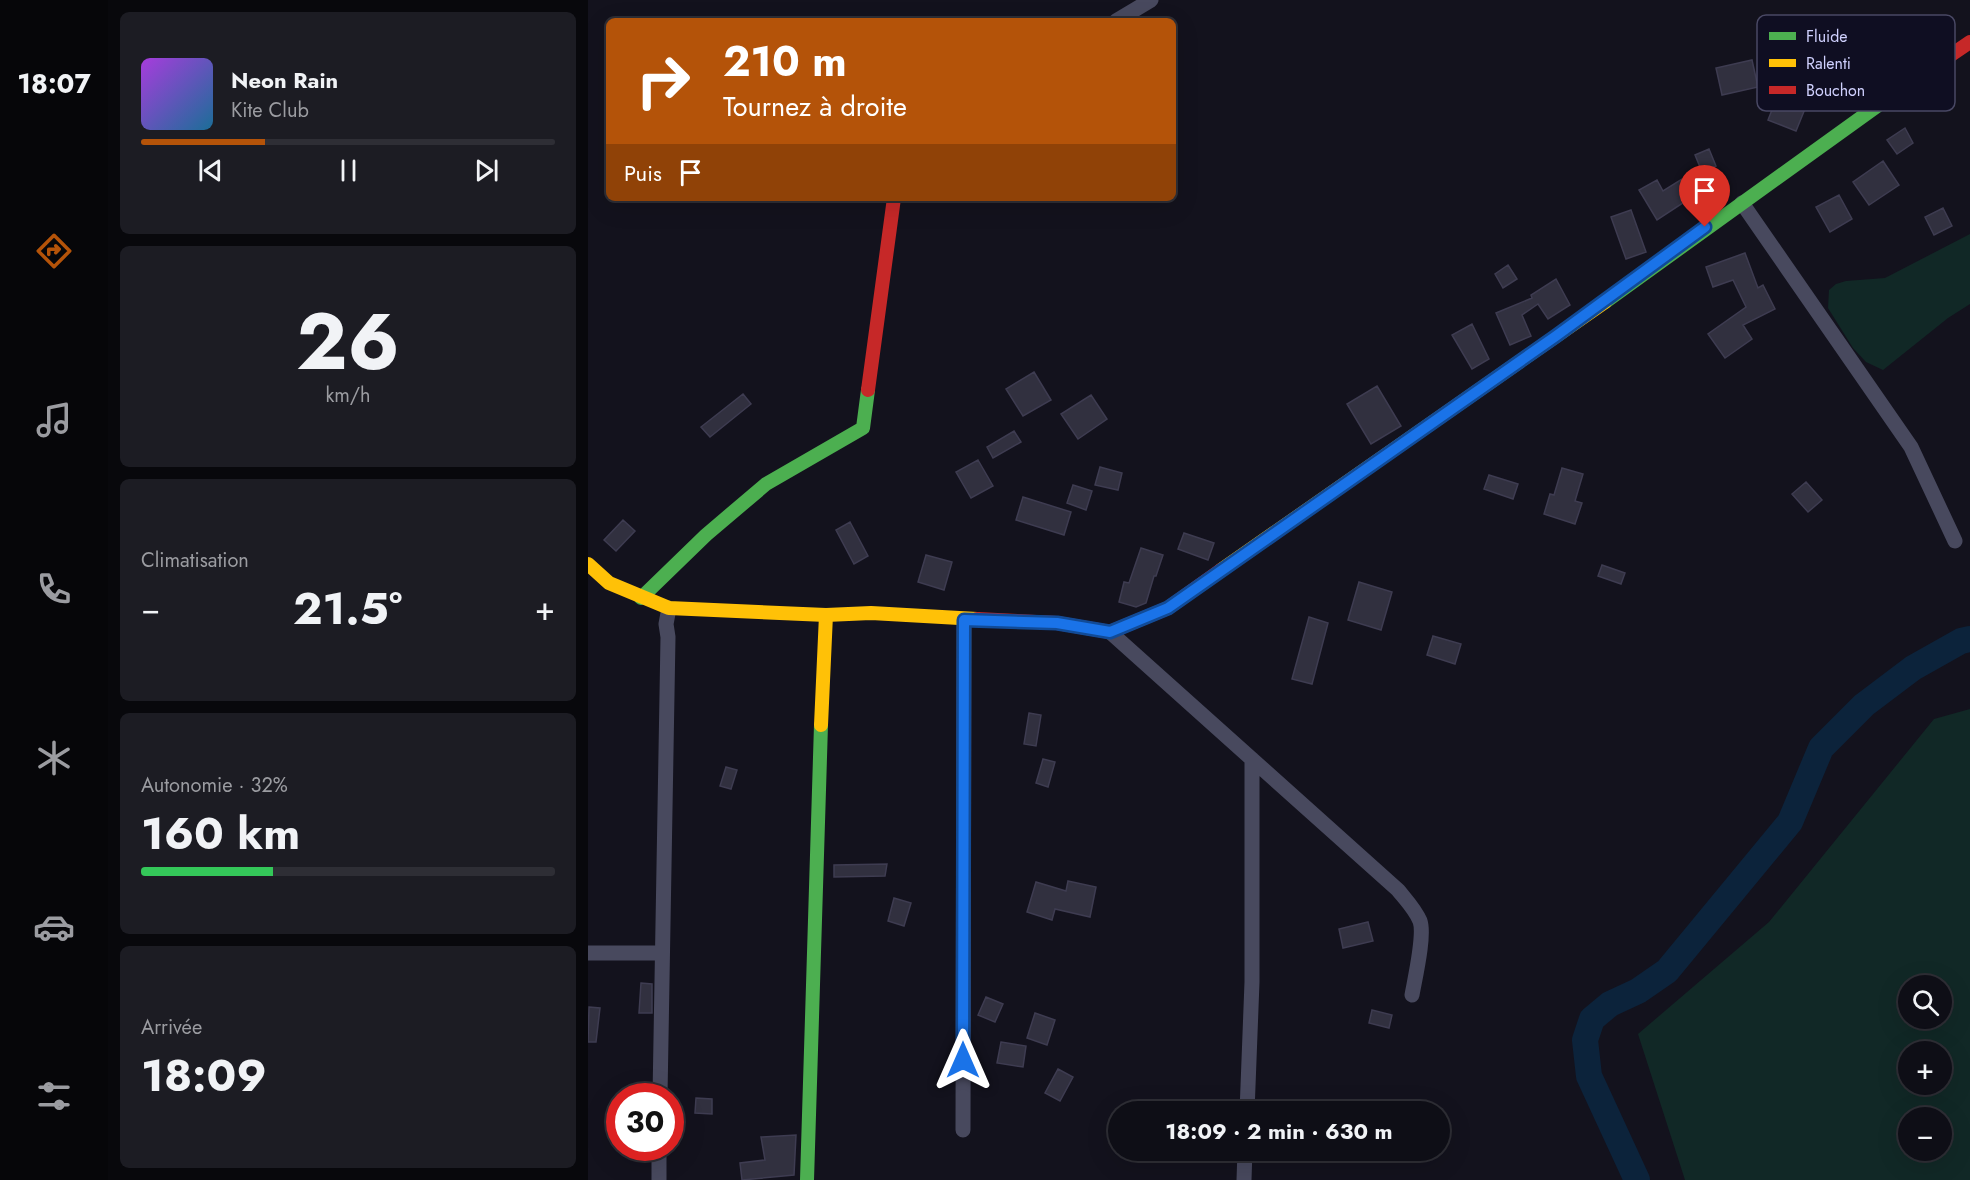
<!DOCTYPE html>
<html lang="fr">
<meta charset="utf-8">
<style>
body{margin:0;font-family:Jost,sans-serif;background:#1c1c23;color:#f1f3f6;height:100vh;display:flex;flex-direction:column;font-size:22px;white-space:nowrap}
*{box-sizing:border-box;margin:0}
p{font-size:20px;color:#9b9ca1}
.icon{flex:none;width:33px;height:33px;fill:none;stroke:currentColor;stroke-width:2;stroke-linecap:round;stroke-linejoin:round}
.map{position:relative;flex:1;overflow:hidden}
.panel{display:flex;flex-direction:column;gap:12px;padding:12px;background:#08080c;width:480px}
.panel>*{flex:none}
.hud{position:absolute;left:18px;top:18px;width:570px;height:183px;border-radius:9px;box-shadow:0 6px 24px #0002,0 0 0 2px #2e2e35;background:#b45309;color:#fff;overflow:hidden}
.buttons{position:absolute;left:1310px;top:975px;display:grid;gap:12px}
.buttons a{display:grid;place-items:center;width:54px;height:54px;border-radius:50%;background:#0e0e16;box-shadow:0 6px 24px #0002,0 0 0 2px #2e2e35;font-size:30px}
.speed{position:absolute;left:18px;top:1083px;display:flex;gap:12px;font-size:30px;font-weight:700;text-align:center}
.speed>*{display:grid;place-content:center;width:78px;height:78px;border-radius:50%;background:#0e0e16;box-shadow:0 6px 24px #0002,0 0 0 2px #2e2e35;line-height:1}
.speed .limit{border:9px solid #d22;background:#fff;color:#111}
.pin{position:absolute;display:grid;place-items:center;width:51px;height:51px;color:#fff;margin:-62px -26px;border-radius:50% 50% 50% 0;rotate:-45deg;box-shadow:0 0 6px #0007}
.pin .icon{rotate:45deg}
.me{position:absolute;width:66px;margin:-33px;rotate:0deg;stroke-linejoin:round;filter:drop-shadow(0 0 4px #0008)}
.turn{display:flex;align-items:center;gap:21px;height:126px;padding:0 18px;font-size:27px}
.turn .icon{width:78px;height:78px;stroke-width:2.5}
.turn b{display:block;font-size:42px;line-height:51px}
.then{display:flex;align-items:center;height:57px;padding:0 18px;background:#0003;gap:12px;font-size:22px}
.big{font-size:45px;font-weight:700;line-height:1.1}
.panel .card{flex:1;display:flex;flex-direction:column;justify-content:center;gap:9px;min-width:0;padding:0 21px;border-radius:9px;background:#1c1c23}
.panel .dial{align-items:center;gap:0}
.dial b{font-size:78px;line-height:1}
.song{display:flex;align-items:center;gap:18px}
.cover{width:72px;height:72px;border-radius:9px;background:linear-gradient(135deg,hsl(280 70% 55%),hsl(200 70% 35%))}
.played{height:6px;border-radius:3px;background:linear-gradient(90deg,#b45309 30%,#2e2e35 30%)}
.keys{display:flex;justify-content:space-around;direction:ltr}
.heat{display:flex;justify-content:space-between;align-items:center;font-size:33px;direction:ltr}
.charge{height:9px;border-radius:4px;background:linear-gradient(90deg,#34c759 32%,#2e2e35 0)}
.trip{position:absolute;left:520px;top:1101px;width:342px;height:60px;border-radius:30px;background:#0e0e16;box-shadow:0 6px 24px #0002,0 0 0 2px #2e2e35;font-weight:700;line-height:60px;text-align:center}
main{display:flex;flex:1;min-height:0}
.menu{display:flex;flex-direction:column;width:108px;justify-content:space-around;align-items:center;background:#060609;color:#9b9ca1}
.menu .icon{width:42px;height:42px}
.menu .selected{color:#b45309}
.menu b{font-size:27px;color:#f1f3f6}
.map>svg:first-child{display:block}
</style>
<main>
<nav class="menu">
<b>18:07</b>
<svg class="icon selected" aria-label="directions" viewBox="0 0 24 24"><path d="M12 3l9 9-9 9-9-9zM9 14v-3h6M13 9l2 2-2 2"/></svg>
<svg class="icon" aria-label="music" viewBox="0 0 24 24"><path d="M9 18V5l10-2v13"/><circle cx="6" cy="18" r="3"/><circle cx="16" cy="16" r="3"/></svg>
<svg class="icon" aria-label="phone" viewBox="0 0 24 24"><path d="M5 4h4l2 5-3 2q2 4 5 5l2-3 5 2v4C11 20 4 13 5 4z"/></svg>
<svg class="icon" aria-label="climate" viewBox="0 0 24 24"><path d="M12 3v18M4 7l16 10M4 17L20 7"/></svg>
<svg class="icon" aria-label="car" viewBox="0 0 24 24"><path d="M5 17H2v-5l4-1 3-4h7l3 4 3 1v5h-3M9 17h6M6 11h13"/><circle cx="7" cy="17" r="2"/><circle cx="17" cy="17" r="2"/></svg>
<svg class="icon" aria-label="filters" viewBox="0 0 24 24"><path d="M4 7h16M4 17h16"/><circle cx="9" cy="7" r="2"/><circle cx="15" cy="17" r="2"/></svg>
</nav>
<section class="panel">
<div class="card">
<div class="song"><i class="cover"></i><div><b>Neon Rain</b><p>Kite Club</p></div></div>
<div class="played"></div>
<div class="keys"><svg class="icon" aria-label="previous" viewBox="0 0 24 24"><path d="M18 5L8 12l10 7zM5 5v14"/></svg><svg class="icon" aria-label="pause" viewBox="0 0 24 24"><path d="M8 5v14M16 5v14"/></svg><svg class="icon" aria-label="next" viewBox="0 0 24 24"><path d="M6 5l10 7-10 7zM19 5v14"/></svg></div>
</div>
<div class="card dial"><b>26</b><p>km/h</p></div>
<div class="card"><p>Climatisation</p>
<div class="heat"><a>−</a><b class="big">21.5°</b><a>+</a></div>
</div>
<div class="card"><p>Autonomie · 32%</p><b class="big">160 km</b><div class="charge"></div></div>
<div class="card"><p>Arrivée</p><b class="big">18:09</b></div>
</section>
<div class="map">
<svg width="1382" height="1180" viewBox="0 0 1382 1180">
<rect width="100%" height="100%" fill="#13121d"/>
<path fill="#112826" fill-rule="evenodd" d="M1382,234V304L1360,318L1295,370L1278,362L1265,348L1240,308L1241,290L1248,284L1258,281L1297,278Z
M1382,709V1180H1097L1050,1034L1181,922L1346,719ZM1320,986H1353V1018H1320ZM1320,1052H1353V1084H1320ZM1320,1118H1353V1150H1320Z"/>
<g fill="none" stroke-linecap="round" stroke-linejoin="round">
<path stroke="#0c233b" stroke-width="26" d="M1049,1180L1001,1076L997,1040L1004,1019L1022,1004L1050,991L1079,971L1202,822L1233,748L1276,705L1325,668L1373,641L1382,639"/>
</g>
<path fill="#31303f" stroke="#3e3c51" stroke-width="1.5" d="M1164,60L1170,87L1134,95L1128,68Z
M1191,92L1219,104L1208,131L1180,120Z
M1317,128L1325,143L1309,154L1299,140Z
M1121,149L1128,166L1114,172L1107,155Z
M1295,161L1311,185L1281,205L1265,182Z
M1094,179L1104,197L1069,220L1051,190L1069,180L1075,191Z
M1251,195L1264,219L1242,232L1228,207Z
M1355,208L1364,226L1346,235L1337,217Z
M1043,210L1058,252L1038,259L1023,217Z
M1157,253L1170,288L1175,285L1187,309L1155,325L1164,339L1137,358L1120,334L1158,307L1145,280L1125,287L1118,267Z
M920,265L929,279L915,288L907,274Z
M968,279L982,305L960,319L950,304L934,315L943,336L922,345L908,313L944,298L943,295Z
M884,324L901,359L884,369L864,335Z
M446,372L463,400L435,416L418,389Z
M789,386L813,426L783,444L759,404Z
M155,394L163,404L122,437L113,427Z
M503,395L519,419L490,439L473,414Z
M426,431L433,442L405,458L399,447Z
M390,460L405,486L383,498L368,472Z
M512,467L534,473L530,490L507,485Z
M974,468L995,474L987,501L994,503L987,524L956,514L962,494L966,495Z
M901,475L930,484L925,499L896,489Z
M1218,482L1234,500L1220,512L1204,494Z
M485,485L504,491L498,510L479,503Z
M435,497L483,512L476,535L428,520Z
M35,520L47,531L28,551L16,540Z
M262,522L280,556L266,564L248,530Z
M596,533L626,543L620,560L590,549Z
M553,548L575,555L568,576H566L558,603L548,607L531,602L536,582L541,583Z
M338,555L364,562L356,590L330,582Z
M1014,565L1037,573L1033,584L1010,576Z
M771,582L804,592L793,630L760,620Z
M721,617L740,623L724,684L704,679Z
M845,636L873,644L867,664L839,655Z
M441,713L453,715L448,746L436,744Z
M455,759L467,762L460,787L448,783Z
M138,767L149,770L143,789L132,786Z
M299,864L297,876L246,877V865Z
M480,881L508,887L502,917L467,909L464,920L439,912L448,882L478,891Z
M306,898L323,903L316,926L300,921Z
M780,922L785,941L755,948L751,929Z
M53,983L64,984V1013H51Z
M398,997L415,1004L407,1022L390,1015Z
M1,1007L12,1008L8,1042H0Z
M784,1010L804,1015L801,1028L781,1023Z
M447,1013L467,1020L459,1045L439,1038Z
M413,1042L438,1046L435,1067L409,1063Z
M470,1069L485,1077L472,1101L457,1093Z
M108,1098L124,1099V1114L107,1113Z
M208,1135L206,1175L154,1180L152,1163L177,1160L173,1137Z"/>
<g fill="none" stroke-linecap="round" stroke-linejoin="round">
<path stroke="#48495e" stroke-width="15" d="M528,21L563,0
M1154,203L1323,447L1367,541
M522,632L810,890C818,900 827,909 832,921C837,935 827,978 824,995
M0,953H74
M72,1096L80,637L78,624L81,608
M659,1112L664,982V759
M375,1130L376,620
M71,1180V1148
M656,1180L657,1150"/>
<path stroke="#4caf50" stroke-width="14" d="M1017,302L1310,91
M53,598L118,535L178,484L275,428L280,390
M219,1180L233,725"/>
<path stroke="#ffc107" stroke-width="14" d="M0,564L21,583L81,608L238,615L283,613L389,619
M633,570L1017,302
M233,725L238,615"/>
<path stroke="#c62828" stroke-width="14" d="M1310,91L1382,42
M280,390L306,198
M389,619L469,623L522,632L580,608L633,570"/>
</g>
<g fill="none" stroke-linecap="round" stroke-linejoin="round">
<defs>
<path id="route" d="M375,1060L376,620L469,623L522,632L580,608L968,336L1117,227"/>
</defs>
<use href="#route" stroke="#114b97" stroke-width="15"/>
<use href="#route" stroke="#1a73e8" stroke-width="10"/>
</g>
<rect x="1169" y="15" width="198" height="96" rx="9" fill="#0f0e22" stroke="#494864" stroke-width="1.5"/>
<rect x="1181" y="32" width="27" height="8" fill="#4caf50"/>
<rect x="1181" y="59" width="27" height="8" fill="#ffc107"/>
<rect x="1181" y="86" width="27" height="8" fill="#c62828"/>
<g font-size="16" fill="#d0d1fe">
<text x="1218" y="42">Fluide</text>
<text x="1218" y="69">Ralenti</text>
<text x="1218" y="96">Bouchon</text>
</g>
</svg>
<div class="buttons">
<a><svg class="icon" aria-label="search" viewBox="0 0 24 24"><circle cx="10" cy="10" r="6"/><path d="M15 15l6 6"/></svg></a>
<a>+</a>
<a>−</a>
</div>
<div class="speed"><div class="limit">30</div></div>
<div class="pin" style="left:1117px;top:227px;background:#d93025"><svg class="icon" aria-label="arrive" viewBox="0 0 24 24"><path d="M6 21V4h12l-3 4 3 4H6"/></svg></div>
<svg class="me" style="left:375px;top:1060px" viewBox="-20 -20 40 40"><path d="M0-17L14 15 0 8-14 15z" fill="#1a73e8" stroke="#fff" stroke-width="4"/></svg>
<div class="trip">18:09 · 2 min · 630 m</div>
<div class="hud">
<div class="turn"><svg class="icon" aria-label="right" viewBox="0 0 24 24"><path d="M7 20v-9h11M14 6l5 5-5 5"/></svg><div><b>210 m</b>Tournez à droite</div></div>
<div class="then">Puis<svg class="icon" aria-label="arrive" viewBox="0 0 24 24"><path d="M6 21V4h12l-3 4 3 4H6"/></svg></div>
</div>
</div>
</main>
